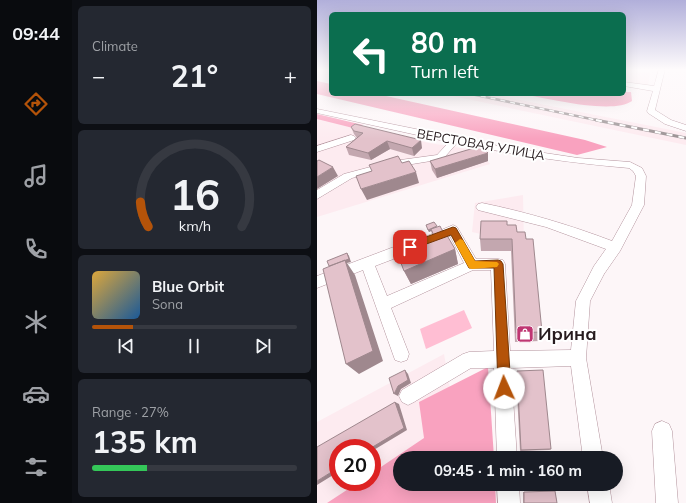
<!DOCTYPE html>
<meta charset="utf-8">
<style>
body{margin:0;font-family:Mulish,sans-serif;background:#242831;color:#f1f3f6;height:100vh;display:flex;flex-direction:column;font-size:15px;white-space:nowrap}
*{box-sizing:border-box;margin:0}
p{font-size:13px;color:#9ea1a6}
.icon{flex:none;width:22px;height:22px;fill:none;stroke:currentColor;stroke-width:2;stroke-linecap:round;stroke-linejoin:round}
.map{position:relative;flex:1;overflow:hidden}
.side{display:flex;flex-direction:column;gap:6px;padding:6px;background:#0d0f14;width:245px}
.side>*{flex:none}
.top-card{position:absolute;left:12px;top:12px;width:297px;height:84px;border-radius:6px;box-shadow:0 4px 16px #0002;background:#0b6e4f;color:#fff;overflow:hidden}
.speed{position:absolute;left:12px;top:439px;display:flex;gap:8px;font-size:20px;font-weight:700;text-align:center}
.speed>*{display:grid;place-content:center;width:52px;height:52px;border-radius:50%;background:#171b24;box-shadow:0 4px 16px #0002;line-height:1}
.speed .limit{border:6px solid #d22;background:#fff;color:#111}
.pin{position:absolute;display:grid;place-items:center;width:34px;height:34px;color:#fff;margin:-17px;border-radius:8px;box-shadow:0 2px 6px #0006}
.me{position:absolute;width:44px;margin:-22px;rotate:358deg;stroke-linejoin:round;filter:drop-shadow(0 0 3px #0008)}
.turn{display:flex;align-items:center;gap:14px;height:84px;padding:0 16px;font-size:18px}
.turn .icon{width:52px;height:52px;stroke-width:2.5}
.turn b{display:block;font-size:28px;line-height:34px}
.big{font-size:30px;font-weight:700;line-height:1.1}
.side .tile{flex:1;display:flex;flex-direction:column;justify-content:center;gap:6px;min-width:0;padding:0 14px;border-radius:6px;background:#242831}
.side .dial{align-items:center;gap:0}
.dial svg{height:104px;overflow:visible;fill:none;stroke:#363941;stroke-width:7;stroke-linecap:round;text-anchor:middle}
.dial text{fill:#f1f3f6;stroke:none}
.song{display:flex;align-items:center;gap:12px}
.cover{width:48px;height:48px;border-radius:6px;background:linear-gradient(135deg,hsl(40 70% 55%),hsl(210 70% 35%))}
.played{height:4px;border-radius:2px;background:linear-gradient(90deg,#b45309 20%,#363941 20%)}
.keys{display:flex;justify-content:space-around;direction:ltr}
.heat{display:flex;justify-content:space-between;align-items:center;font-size:22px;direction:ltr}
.charge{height:6px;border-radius:3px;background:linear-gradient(90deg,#34c759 27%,#363941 0)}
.trip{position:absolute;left:76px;top:451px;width:230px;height:40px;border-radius:20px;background:#171b24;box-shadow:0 4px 16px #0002;font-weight:700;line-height:40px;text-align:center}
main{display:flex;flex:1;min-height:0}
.tab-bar{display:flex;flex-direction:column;width:72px;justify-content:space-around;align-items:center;background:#090b0e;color:#9ea1a6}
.tab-bar .icon{width:28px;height:28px}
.tab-bar .on{color:#b45309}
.tab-bar b{font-size:18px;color:#f1f3f6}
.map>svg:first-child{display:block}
</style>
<main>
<nav class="tab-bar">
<b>09:44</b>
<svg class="icon on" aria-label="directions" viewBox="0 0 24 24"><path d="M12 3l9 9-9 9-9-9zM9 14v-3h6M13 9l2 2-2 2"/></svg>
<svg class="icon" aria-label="music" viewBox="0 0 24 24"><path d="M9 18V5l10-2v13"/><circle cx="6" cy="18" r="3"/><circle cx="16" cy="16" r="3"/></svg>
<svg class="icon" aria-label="phone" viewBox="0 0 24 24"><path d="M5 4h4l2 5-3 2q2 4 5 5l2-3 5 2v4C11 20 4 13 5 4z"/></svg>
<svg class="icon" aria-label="climate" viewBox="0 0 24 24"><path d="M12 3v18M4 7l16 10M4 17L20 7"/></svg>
<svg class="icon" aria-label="car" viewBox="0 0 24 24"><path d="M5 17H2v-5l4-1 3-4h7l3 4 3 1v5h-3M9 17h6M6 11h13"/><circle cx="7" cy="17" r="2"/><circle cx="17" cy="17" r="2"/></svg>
<svg class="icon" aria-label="filters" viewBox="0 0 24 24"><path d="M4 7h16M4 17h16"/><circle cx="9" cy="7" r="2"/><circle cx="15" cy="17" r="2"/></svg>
</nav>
<section class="side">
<div class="tile"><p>Climate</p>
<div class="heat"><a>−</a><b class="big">21°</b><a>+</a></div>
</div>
<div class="tile dial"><svg viewBox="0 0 100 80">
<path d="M14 69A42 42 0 1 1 86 69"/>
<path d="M14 69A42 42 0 0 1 8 50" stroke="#b45309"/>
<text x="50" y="56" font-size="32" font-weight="700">16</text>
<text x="50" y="72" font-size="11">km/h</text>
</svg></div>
<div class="tile">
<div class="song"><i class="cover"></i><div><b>Blue Orbit</b><p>Sona</p></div></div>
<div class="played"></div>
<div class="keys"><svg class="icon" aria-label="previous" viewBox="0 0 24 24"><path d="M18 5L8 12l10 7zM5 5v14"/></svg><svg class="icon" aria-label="pause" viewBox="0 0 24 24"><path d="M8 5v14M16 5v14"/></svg><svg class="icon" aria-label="next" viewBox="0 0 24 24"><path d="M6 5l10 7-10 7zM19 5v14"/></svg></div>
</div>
<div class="tile"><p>Range · 27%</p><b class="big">135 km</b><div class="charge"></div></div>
</section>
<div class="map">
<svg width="369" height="503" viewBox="0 0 369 503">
<rect width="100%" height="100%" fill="#fdf6f8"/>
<path fill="#fdebf0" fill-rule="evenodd" d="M307,69L333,73L331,85L307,81Z
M126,94H174L369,133V145Z
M0,116L112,143L162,151L173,164L0,217Z
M206,195L207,244L155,232L158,203Z
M127,354L145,458H83V484L147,503H0V422ZM21,448H55V482H21Z"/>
<path fill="#ffbed3" d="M147,310L155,328L109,349L103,329Z"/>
<path fill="#f9a2bf" d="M0,81L14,84V94H60L268,140L290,147L260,155L0,94Z
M307,92H314L315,101C295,115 230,98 205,94H307Z
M0,114L46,125L40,129L0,119Z
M171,367L177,458H83V484H178L179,503H10L42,482H55V473L107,438L102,402Z"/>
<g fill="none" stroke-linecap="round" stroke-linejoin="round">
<defs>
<path id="minor" d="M342,69H348L338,110L354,120L369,125V131L348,124L331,113L330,111L336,91L307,86V82L337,86Z
M0,109L187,147L261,158L313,162L325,168L329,176L327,205L303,251L287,274L273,301L269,358L286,458H266L254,366L194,368L200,458H180L177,368H154L97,402L91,405L85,402L82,396L85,390L146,354L152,352L177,351L174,270H156L74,308L92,354L90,360L84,362L78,360L46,270L0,288V276L90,242L95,241L100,242L101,246L100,250L58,266L70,296L147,263L133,236L114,244L110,242L108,239L110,236L136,225L140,227L159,259H181L186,260L188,264L193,351L254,350L259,301L277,266L289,249L229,227L161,210L159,207L161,204L165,203C209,212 253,225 295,241L315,205L319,176L316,171L312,168C254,163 197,155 140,143L126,159L77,167L35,178L0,199V190L27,174L76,161L120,155L132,142L0,113Z
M34,135L37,136L39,138L37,140L0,152V146Z
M345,421L352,424L355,431L361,503H339L335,431L338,424Z
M180,484H202L203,503H181Z
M270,484H292L295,503H273Z"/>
</defs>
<use href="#minor" stroke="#b4949e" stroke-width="1"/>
<use href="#minor" fill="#fff" fill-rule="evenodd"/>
<defs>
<path id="rail-far1" d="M154,94L284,121"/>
<path id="rail" d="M279,120L369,138"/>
</defs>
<use href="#rail-far1" stroke="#9a9193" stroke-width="2.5"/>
<use href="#rail" stroke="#9a9193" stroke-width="3"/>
<use href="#rail-far1" stroke="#fff" stroke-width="1.5" stroke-dasharray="5" stroke-linecap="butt"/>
<use href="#rail" stroke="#fff" stroke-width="2" stroke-dasharray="6" stroke-linecap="butt"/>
</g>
<path fill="#c3a7af" d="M34,127L105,148L97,156L73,149L54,160L32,155L29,147L40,138L37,134Z
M113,161H171L120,178L115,170Z
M109,225L120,227L126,232L138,249L141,264L94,284L87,271L116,236L114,231L112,232Z
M190,225L209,239L225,332L223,341L198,342L194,251H164L163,239Z
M200,371L234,449L232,450L203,451L199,375Z
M236,491H238L240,503H206V492Z"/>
<path fill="#9f888e" d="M104,140L105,148L97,156L95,148Z
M70,141L73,149L54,160L51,153Z
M171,153V161L120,178L118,169Z
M16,167L21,176L0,189V177Z
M99,172L102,183L50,200L44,189Z
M114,229V231L112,232L111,230Z
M138,249L141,264L94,284L87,271Z
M30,253L32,256L34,262L30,263L38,275L66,361L42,374L29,364L14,269Z
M88,370L91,374L94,383L84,389L81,396L77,394Z
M78,402L82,404L90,430L55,451V448H54Z
M21,468V472L0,485V481Z"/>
<path fill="#e3c2cb" stroke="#9f888e" d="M38,124L104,140L95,148L70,141L51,153L29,147L46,133L37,131L34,127Z
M164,146L171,153L118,169L113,161Z
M81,156L85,163L92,161L99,172L44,189L39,176L55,171L52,165Z
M2,160L16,167L0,177V161Z
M164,221H190V225H199L200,232H208L209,239H216L225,332L199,333L195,239H163Z
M117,222L120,226L111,230L109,225Z
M123,226L126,232H128L138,249L87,271L79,250L117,236L114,229Z
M30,253L32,259L12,266L10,261Z
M28,260L56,351L29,364L6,269Z
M88,370L91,380L81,386L77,394L72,378Z
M226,370L234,449L204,450L200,371Z
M78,402L87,428L54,448H21V468L0,481V447Z
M238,491L240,503H207V492Z"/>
<linearGradient id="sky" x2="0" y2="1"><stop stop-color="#b1afda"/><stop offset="0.5" stop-color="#fefbfc"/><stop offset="1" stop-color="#fefbfc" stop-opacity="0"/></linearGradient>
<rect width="369" height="139" fill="url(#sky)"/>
<path fill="#b45309" stroke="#753606" d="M136,227L139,228L158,261L181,260L184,261L186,264L194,388L192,392L187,394L183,392L181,388L177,268H152L134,235L93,250L88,247L90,244Z"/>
<path fill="#f59e0b" d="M143,239L146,240L158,261L180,262L182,264L180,267L155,269L152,268L138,243Z"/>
<defs>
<symbol id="shop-square" viewBox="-11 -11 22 22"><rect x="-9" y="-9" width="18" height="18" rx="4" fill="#bf3672" stroke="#fff"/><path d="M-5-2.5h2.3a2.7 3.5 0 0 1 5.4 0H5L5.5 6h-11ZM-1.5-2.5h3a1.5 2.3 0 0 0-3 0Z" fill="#fff"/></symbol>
</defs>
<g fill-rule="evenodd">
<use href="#shop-square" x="198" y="324" width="20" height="20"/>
</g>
<g text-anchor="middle" stroke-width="4" stroke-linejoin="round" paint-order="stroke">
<g font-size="13" fill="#271c1f" stroke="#fff">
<text transform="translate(164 144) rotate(10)" y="5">ВЕРСТОВАЯ УЛИЦА</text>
</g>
<g font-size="18" font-weight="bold" fill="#271c1f" stroke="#fff" text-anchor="start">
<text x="221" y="340">Ирина</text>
</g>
</g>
</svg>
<div class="speed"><div class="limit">20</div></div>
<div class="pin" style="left:93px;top:247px;background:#d93025"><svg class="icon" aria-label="arrive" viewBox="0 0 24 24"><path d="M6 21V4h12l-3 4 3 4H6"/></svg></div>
<svg class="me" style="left:187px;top:388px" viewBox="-20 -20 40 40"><circle r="19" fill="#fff"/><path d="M0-13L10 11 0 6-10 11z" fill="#b45309"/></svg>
<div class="trip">09:45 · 1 min · 160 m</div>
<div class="top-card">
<div class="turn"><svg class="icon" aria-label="left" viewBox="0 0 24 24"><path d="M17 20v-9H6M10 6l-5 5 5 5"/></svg><div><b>80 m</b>Turn left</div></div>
</div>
</div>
</main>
